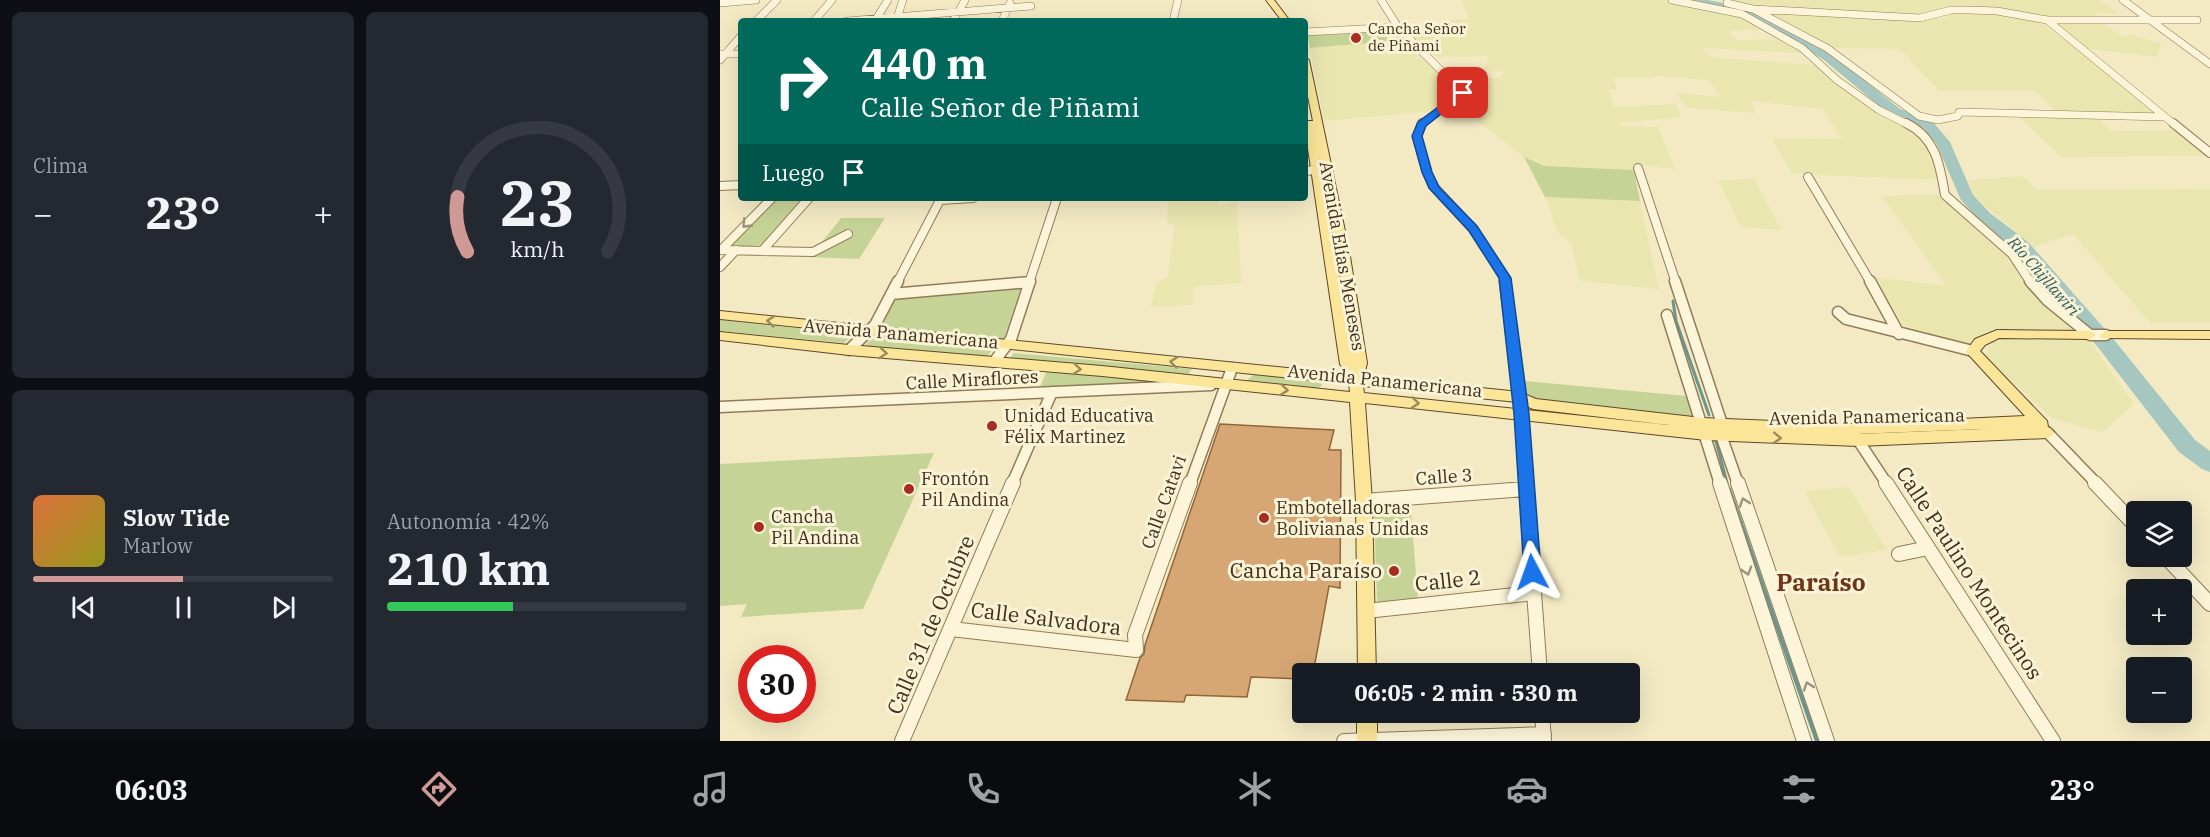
<!DOCTYPE html>
<html lang="es">
<meta charset="utf-8">
<style>
body{margin:0;font-family:"IBM Plex Serif",serif;background:#242831;color:#f1f3f6;height:100vh;display:flex;flex-direction:column;font-size:22px;white-space:nowrap}
*{box-sizing:border-box;margin:0}
p{font-size:20px;color:#9ea1a6}
.icon{flex:none;width:33px;height:33px;fill:none;stroke:currentColor;stroke-width:2;stroke-linecap:round;stroke-linejoin:round}
.map{position:relative;flex:1;overflow:hidden}
.drawer{display:flex;flex-direction:column;gap:12px;padding:12px;background:#0d0f14;width:720px}
.drawer>*{flex:none}
.banner{position:absolute;left:18px;top:18px;width:570px;height:183px;border-radius:6px;box-shadow:0 6px 24px #0002;background:#00695c;color:#fff;overflow:hidden}
.controls{position:absolute;left:1406px;top:501px;display:grid;gap:12px}
.controls a{display:grid;place-items:center;width:66px;height:66px;border-radius:6px;background:#171b24;box-shadow:0 6px 24px #0002;font-size:30px}
.speed{position:absolute;left:18px;top:645px;display:flex;gap:12px;font-size:30px;font-weight:700;text-align:center}
.speed>*{display:grid;place-content:center;width:78px;height:78px;border-radius:50%;background:#171b24;box-shadow:0 6px 24px #0002;line-height:1}
.speed .limit{border:9px solid #d22;background:#fff;color:#111}
.pin{position:absolute;display:grid;place-items:center;width:51px;height:51px;color:#fff;margin:-26px;border-radius:12px;box-shadow:0 3px 9px #0006}
.me{position:absolute;width:66px;margin:-33px;rotate:356deg;stroke-linejoin:round;filter:drop-shadow(0 0 4px #0008)}
.turn{display:flex;align-items:center;gap:21px;height:126px;padding:0 24px;font-size:27px}
.turn .icon{width:78px;height:78px;stroke-width:2.5}
.turn b{display:block;font-size:42px;line-height:51px}
.then{display:flex;align-items:center;height:57px;padding:0 24px;background:#0003;gap:12px;font-size:22px}
.big{font-size:45px;font-weight:700;line-height:1.1}
.drawer .tile{flex:1;display:flex;flex-direction:column;justify-content:center;gap:9px;min-width:0;padding:0 21px;border-radius:9px;background:#242831}
.drawer .dial{align-items:center;gap:0}
.dial svg{height:156px;overflow:visible;fill:none;stroke:#363941;stroke-width:7;stroke-linecap:round;text-anchor:middle}
.dial text{fill:#f1f3f6;stroke:none}
.song{display:flex;align-items:center;gap:18px}
.cover{width:72px;height:72px;border-radius:9px;background:linear-gradient(135deg,hsl(20 70% 55%),hsl(60 70% 35%))}
.played{height:6px;border-radius:3px;background:linear-gradient(90deg,#d09996 50%,#363941 50%)}
.keys{display:flex;justify-content:space-around;direction:ltr}
.heat{display:flex;justify-content:space-between;align-items:center;font-size:33px;direction:ltr}
.charge{height:9px;border-radius:4px;background:linear-gradient(90deg,#34c759 42%,#363941 0)}
.drawer .tiles{flex:1;display:grid;gap:12px;grid-template-columns:repeat(2,1fr)}
.trip{position:absolute;left:572px;top:663px;width:348px;height:60px;border-radius:6px;background:#171b24;box-shadow:0 6px 24px #0002;font-weight:700;line-height:60px;text-align:center}
.tab-bar{display:flex;height:96px;justify-content:space-around;align-items:center;background:#090b0e;color:#9ea1a6}
.tab-bar .icon{width:42px;height:42px}
.tab-bar .active{color:#d09996}
.tab-bar b{font-size:27px;color:#f1f3f6}
main{display:flex;flex:1;min-height:0}
.map>svg:first-child{display:block}
</style>
<main>
<section class="drawer">
<div class="tiles">
<div class="tile"><p>Clima</p>
<div class="heat"><a>−</a><b class="big">23°</b><a>+</a></div>
</div>
<div class="tile dial"><svg viewBox="0 0 100 80">
<path d="M14 69A42 42 0 1 1 86 69"/>
<path d="M14 69A42 42 0 0 1 9 41" stroke="#d09996"/>
<text x="50" y="56" font-size="32" font-weight="700">23</text>
<text x="50" y="72" font-size="11">km/h</text>
</svg></div>
<div class="tile">
<div class="song"><i class="cover"></i><div><b>Slow Tide</b><p>Marlow</p></div></div>
<div class="played"></div>
<div class="keys"><svg class="icon" aria-label="previous" viewBox="0 0 24 24"><path d="M18 5L8 12l10 7zM5 5v14"/></svg><svg class="icon" aria-label="pause" viewBox="0 0 24 24"><path d="M8 5v14M16 5v14"/></svg><svg class="icon" aria-label="next" viewBox="0 0 24 24"><path d="M6 5l10 7-10 7zM19 5v14"/></svg></div>
</div>
<div class="tile"><p>Autonomía · 42%</p><b class="big">210 km</b><div class="charge"></div></div>
</div>
</section>
<div class="map">
<svg width="1490" height="741" viewBox="0 0 1490 741">
<rect width="100%" height="100%" fill="#f3eac4"/>
<path fill="#eae6b0" d="M742,0H958L1009,10L1044,29L1009,31L1017,40L1061,39L1092,54L983,48L989,57L1105,66L1170,118L1189,127L1208,143L1220,180L1072,174L1052,138L1122,139L1102,109L1031,101L1036,113L966,108L955,93L1001,97L989,80L933,76V78H894L897,89H888L894,107L956,104L961,117L899,123L900,126L938,127L955,169L913,164L914,170L824,166L804,157L760,123L754,115L763,78H780L783,72L765,70L768,56L716,57L683,27L732,24L730,20L748,19Z
M997,0H1380L1399,14L1375,13L1382,19L1333,18L1275,9L1198,16L1036,7Z
M1040,11L1187,19L1223,18L1235,12H1272L1316,20L1354,47L1436,114L1336,112L1315,91H1219L1180,49L1110,48Z
M1340,22L1381,23L1405,37L1409,34L1441,43L1437,57L1368,49L1338,24Z
M684,40L721,75L735,95L715,111L604,121L590,48Z
M1297,115L1376,117L1391,131L1452,130L1486,156L1341,157Z
M1303,176L1316,190L1490,189V323H1430L1353,234L1314,247L1255,198L1248,180Z
M1034,179L1061,230L1021,227L998,180Z
M1217,194L1263,236L1288,254L1354,330L1266,331L1248,348L1188,334L1154,277L1226,286L1162,196Z
M825,197L920,201L939,289L860,281L851,244L838,233Z
M448,198H498V205L517,202L521,283L473,287V305L431,307L436,282L448,277L454,225L447,222Z
M1275,338L1368,339L1414,404L1383,432L1333,419L1264,356Z
M1129,487L1167,550L1120,557L1084,491Z"/>
<path fill="#c6d396" d="M674,29L684,40L590,48L587,34Z
M804,157L824,166L914,170L920,201L825,197Z
M57,198H85L42,245L12,247V245Z
M121,218H165L139,259L90,257Z
M301,286L284,339L160,328L176,297Z
M0,320L133,334L124,343L0,331Z
M153,337L273,349L266,358L145,346Z
M294,353L472,369L468,375L289,359Z
M327,371L430,379L427,385L319,389Z
M534,375L601,381L602,385L598,389L530,382L528,379Z
M805,381L966,396L973,416L816,400L807,396Z
M214,453L143,609L21,617L27,604L0,606V464Z
M690,501L698,598L657,602L654,509L660,504Z"/>
<g fill="none" stroke-linecap="round" stroke-linejoin="round">
<path stroke="#6b968f" stroke-width="3" d="M953,301L956,321L989,415
M996,441L1007,483"/>
<path stroke="#6b968f" stroke-width="4" d="M1009,489L1097,741"/>
<path fill="#a6c6c0" fill-rule="evenodd" d="M965,0H988L1034,9L1112,54L1180,109L1212,121L1230,142L1253,195L1270,213L1308,242L1391,336L1475,440L1490,451V472L1482,469L1459,452L1377,346L1296,250L1258,219L1241,200L1216,143L1202,127L1170,115L1104,60L1027,14L970,3Z"/>
</g>
<path fill="#d6a775" stroke="#93663a" stroke-width="1.5" d="M500,424L614,430L609,450H621L620,588L609,586L593,674H582V679L531,677L527,697L466,695L464,702L406,700L420,658L424,654L425,645Z"/>
<g fill="none" stroke-linecap="round" stroke-linejoin="round">
<defs>
<path id="minor-far3" d="M661,0L678,27L743,93L701,125
M952,0L1022,14L1082,48L1117,80L1159,110L1189,125
M1403,0L1490,64
M0,3L36,0
M1007,3L1033,9L1107,48L1199,116L1218,120L1238,116L1239,112L1445,117
M1033,9L1200,18L1231,10H1249L1277,11L1327,20H1477
M156,19L168,0
M1327,20L1455,125
M36,21L57,0
M94,21L112,0
M127,21L311,6
M176,21L183,0
M233,21L245,0
M282,21L290,3
M453,21L458,0
M585,32L678,27
M0,54H21
M0,60L21,36"/>
<path id="minor-far2" d="M702,123L697,137L707,173L715,188L753,229L785,278L786,283
M1186,123C1216,138 1220,165 1225,195L1292,254L1311,283
M1453,123L1490,153
M918,168L956,283
M585,171L606,169
M1088,177L1151,283
M0,186L21,185
M220,200L253,198
M0,250L93,252L128,234
M1,250L52,198
M42,251L89,198
M0,267L16,250
M177,283L221,198
M303,283L310,282
M309,283L337,198"/>
<path id="minor-far1" d="M785,281L801,414L806,484
M955,281L1002,424L1001,435L1018,484
M1150,281L1179,334
M1310,281L1327,300L1370,335H1386
M171,294L310,282
M1118,312L1126,319L1253,351
M947,315L1000,484
M129,350L155,325L178,281
M274,362L291,339L310,281
M0,407L491,385
M1327,432L1377,484
M1134,434L1167,484
M292,484L332,392
M470,484L512,368"/>
<path id="minor" d="M806,483L820,674
M1000,483L1084,741
M1018,483L1107,741
M1166,483L1333,741
M1375,483L1416,526
M644,501L806,489
M1179,554L1208,548
M1445,556L1490,604
M646,611L814,593
M231,629L416,650L415,635L470,483
M822,712L824,741
M182,741L293,483
M624,741L824,734"/>
<path id="major" d="M546,0H554L570,21H562Z
M585,57L589,60L629,250L647,363L644,376L800,392L816,399L982,418L1131,424L1305,416L1248,354L1246,351L1255,339L1277,330L1370,331L1376,335L1370,339L1279,338L1265,345L1260,351L1327,421L1328,427L1334,432L1332,436L1327,438L1138,446L986,440L645,403L652,501L656,674H638L636,501L630,402L382,376L129,355L0,340V332L129,345L382,366L630,392L629,384L0,319V311L626,374L620,364L585,128L586,121H593L585,82ZM599,155L617,250L632,354ZM643,386L797,402L813,409L949,425L644,393ZM1315,427L1138,434H1135Z
M1386,331H1490V339L1381,338L1380,335Z
M637,712H657V741H637Z"/>
</defs>
<use href="#minor-far3" stroke="#917c57" stroke-width="8"/>
<use href="#minor-far2" stroke="#917c57" stroke-width="10"/>
<use href="#minor-far1" stroke="#917c57" stroke-width="13"/>
<use href="#minor" stroke="#917c57" stroke-width="16"/>
<use href="#major" stroke="#5e482c" stroke-width="2"/>
<use href="#minor-far3" stroke="#fdf5d9" stroke-width="7"/>
<use href="#minor-far2" stroke="#fdf5d9" stroke-width="8"/>
<use href="#minor-far1" stroke="#fdf5d9" stroke-width="10"/>
<use href="#minor" stroke="#fdf5d9" stroke-width="14"/>
<use href="#major" fill="#fae598" fill-rule="evenodd"/>
</g>
<defs><path id="oneway-chevron" d="M-2-3.5L2.5 0L-2 3.5" fill="none" stroke-width="1.6" stroke-linecap="round" stroke-linejoin="round" transform="scale(1.5)"/></defs>
<g stroke="#9e937b">
<use href="#oneway-chevron" transform="translate(26 224) rotate(134)"/>
<use href="#oneway-chevron" transform="translate(1024 502) rotate(-109)"/>
<use href="#oneway-chevron" transform="translate(1027 571) rotate(73)"/>
<use href="#oneway-chevron" transform="translate(1088 686) rotate(-109)"/>
</g>
<g stroke="#9c8b5a">
<use href="#oneway-chevron" transform="translate(51 321) rotate(-174)"/>
<use href="#oneway-chevron" transform="translate(163 353) rotate(5)"/>
<use href="#oneway-chevron" transform="translate(454 362) rotate(-174)"/>
<use href="#oneway-chevron" transform="translate(357 369) rotate(5)"/>
<use href="#oneway-chevron" transform="translate(564 390) rotate(6)"/>
<use href="#oneway-chevron" transform="translate(695 403) rotate(6)"/>
<use href="#oneway-chevron" transform="translate(1057 438) rotate(3)"/>
</g>
<path fill="#1a73e8" stroke="#114b97" stroke-width="1.5" d="M740,91L747,93L706,126L702,136L712,172L719,187L757,226L791,278L809,414L821,572L818,577L812,580L806,577L804,572L794,414L779,278L749,231L709,188L702,172L692,136L698,122Z"/>
<g fill="#a82c20" stroke="#faf3d5" stroke-width="2">
<circle cx="636" cy="38" r="6"/>
<circle cx="272" cy="426" r="6"/>
<circle cx="189" cy="489" r="6"/>
<circle cx="544" cy="518" r="6"/>
<circle cx="39" cy="527" r="6"/>
<circle cx="674" cy="571" r="6"/>
</g>
<g text-anchor="middle" stroke-width="6" stroke-linejoin="round" paint-order="stroke">
<g font-size="15" fill="#3f311d" stroke="#faf3d5" text-anchor="start">
<text x="648" y="34">Cancha Señor<tspan x="648" dy="17">de Piñami</tspan></text>
</g>
<g font-size="16" font-style="italic" fill="#2b5f61" stroke="#faf3d5">
<text transform="translate(1324 276) rotate(49)" y="6">Río Chijllawiri</text>
</g>
<g font-size="18" fill="#3f311d" stroke="#faf3d5">
<text transform="translate(622 256) rotate(80)" y="6">Avenida Elías Meneses</text>
<text transform="translate(181 334) rotate(5)" y="6">Avenida Panamericana</text>
<text transform="translate(252 380) rotate(-3)" y="6">Calle Miraflores</text>
<text transform="translate(665 381) rotate(6)" y="6">Avenida Panamericana</text>
<text transform="translate(1147 417) rotate(-1)" y="6">Avenida Panamericana</text>
<text transform="translate(724 477) rotate(-4)" y="6">Calle 3</text>
<text transform="translate(444 502) rotate(-70)" y="6">Calle Catavi</text>
</g>
<g font-size="18" fill="#3f311d" stroke="#faf3d5" text-anchor="start">
<text x="284" y="422">Unidad Educativa<tspan x="284" dy="21">Félix Martinez</tspan></text>
<text x="201" y="485">Frontón<tspan x="201" dy="21">Pil Andina</tspan></text>
<text x="556" y="514">Embotelladoras<tspan x="556" dy="21">Bolivianas Unidas</tspan></text>
<text x="51" y="523">Cancha<tspan x="51" dy="21">Pil Andina</tspan></text>
</g>
<g font-size="21" fill="#3f311d" stroke="#faf3d5" text-anchor="end">
<text x="662" y="578">Cancha Paraíso</text>
</g>
<g font-size="21" fill="#3f311d" stroke="#faf3d5">
<text transform="translate(1249 573) rotate(57)" y="7">Calle Paulino Montecinos</text>
<text transform="translate(728 581) rotate(-6)" y="7">Calle 2</text>
<text transform="translate(326 619) rotate(7)" y="7">Calle Salvadora</text>
<text transform="translate(211 625) rotate(-67)" y="7">Calle 31 de Octubre</text>
</g>
<g font-size="24" font-weight="bold" fill="#713317" stroke="#faf3d5">
<text x="1101" y="591">Paraíso</text>
</g>
</g>
</svg>
<div class="controls">
<a><svg class="icon" aria-label="layers" viewBox="0 0 24 24"><path d="M12 4l9 5-9 5-9-5zM3 14l9 5 9-5"/></svg></a>
<a>+</a>
<a>−</a>
</div>
<div class="speed"><div class="limit">30</div></div>
<div class="pin" style="left:743px;top:93px;background:#d93025"><svg class="icon" aria-label="arrive" viewBox="0 0 24 24"><path d="M6 21V4h12l-3 4 3 4H6"/></svg></div>
<svg class="me" style="left:812px;top:572px" viewBox="-20 -20 40 40"><path d="M0-17L14 15 0 8-14 15z" fill="#1a73e8" stroke="#fff" stroke-width="4"/></svg>
<div class="trip">06:05 · 2 min · 530 m</div>
<div class="banner">
<div class="turn"><svg class="icon" aria-label="right" viewBox="0 0 24 24"><path d="M7 20v-9h11M14 6l5 5-5 5"/></svg><div><b>440 m</b>Calle Señor de Piñami</div></div>
<div class="then">Luego<svg class="icon" aria-label="arrive" viewBox="0 0 24 24"><path d="M6 21V4h12l-3 4 3 4H6"/></svg></div>
</div>
</div>
</main>
<nav class="tab-bar">
<b>06:03</b>
<svg class="icon active" aria-label="directions" viewBox="0 0 24 24"><path d="M12 3l9 9-9 9-9-9zM9 14v-3h6M13 9l2 2-2 2"/></svg>
<svg class="icon" aria-label="music" viewBox="0 0 24 24"><path d="M9 18V5l10-2v13"/><circle cx="6" cy="18" r="3"/><circle cx="16" cy="16" r="3"/></svg>
<svg class="icon" aria-label="phone" viewBox="0 0 24 24"><path d="M5 4h4l2 5-3 2q2 4 5 5l2-3 5 2v4C11 20 4 13 5 4z"/></svg>
<svg class="icon" aria-label="climate" viewBox="0 0 24 24"><path d="M12 3v18M4 7l16 10M4 17L20 7"/></svg>
<svg class="icon" aria-label="car" viewBox="0 0 24 24"><path d="M5 17H2v-5l4-1 3-4h7l3 4 3 1v5h-3M9 17h6M6 11h13"/><circle cx="7" cy="17" r="2"/><circle cx="17" cy="17" r="2"/></svg>
<svg class="icon" aria-label="filters" viewBox="0 0 24 24"><path d="M4 7h16M4 17h16"/><circle cx="9" cy="7" r="2"/><circle cx="15" cy="17" r="2"/></svg>
<b>23°</b>
</nav>
